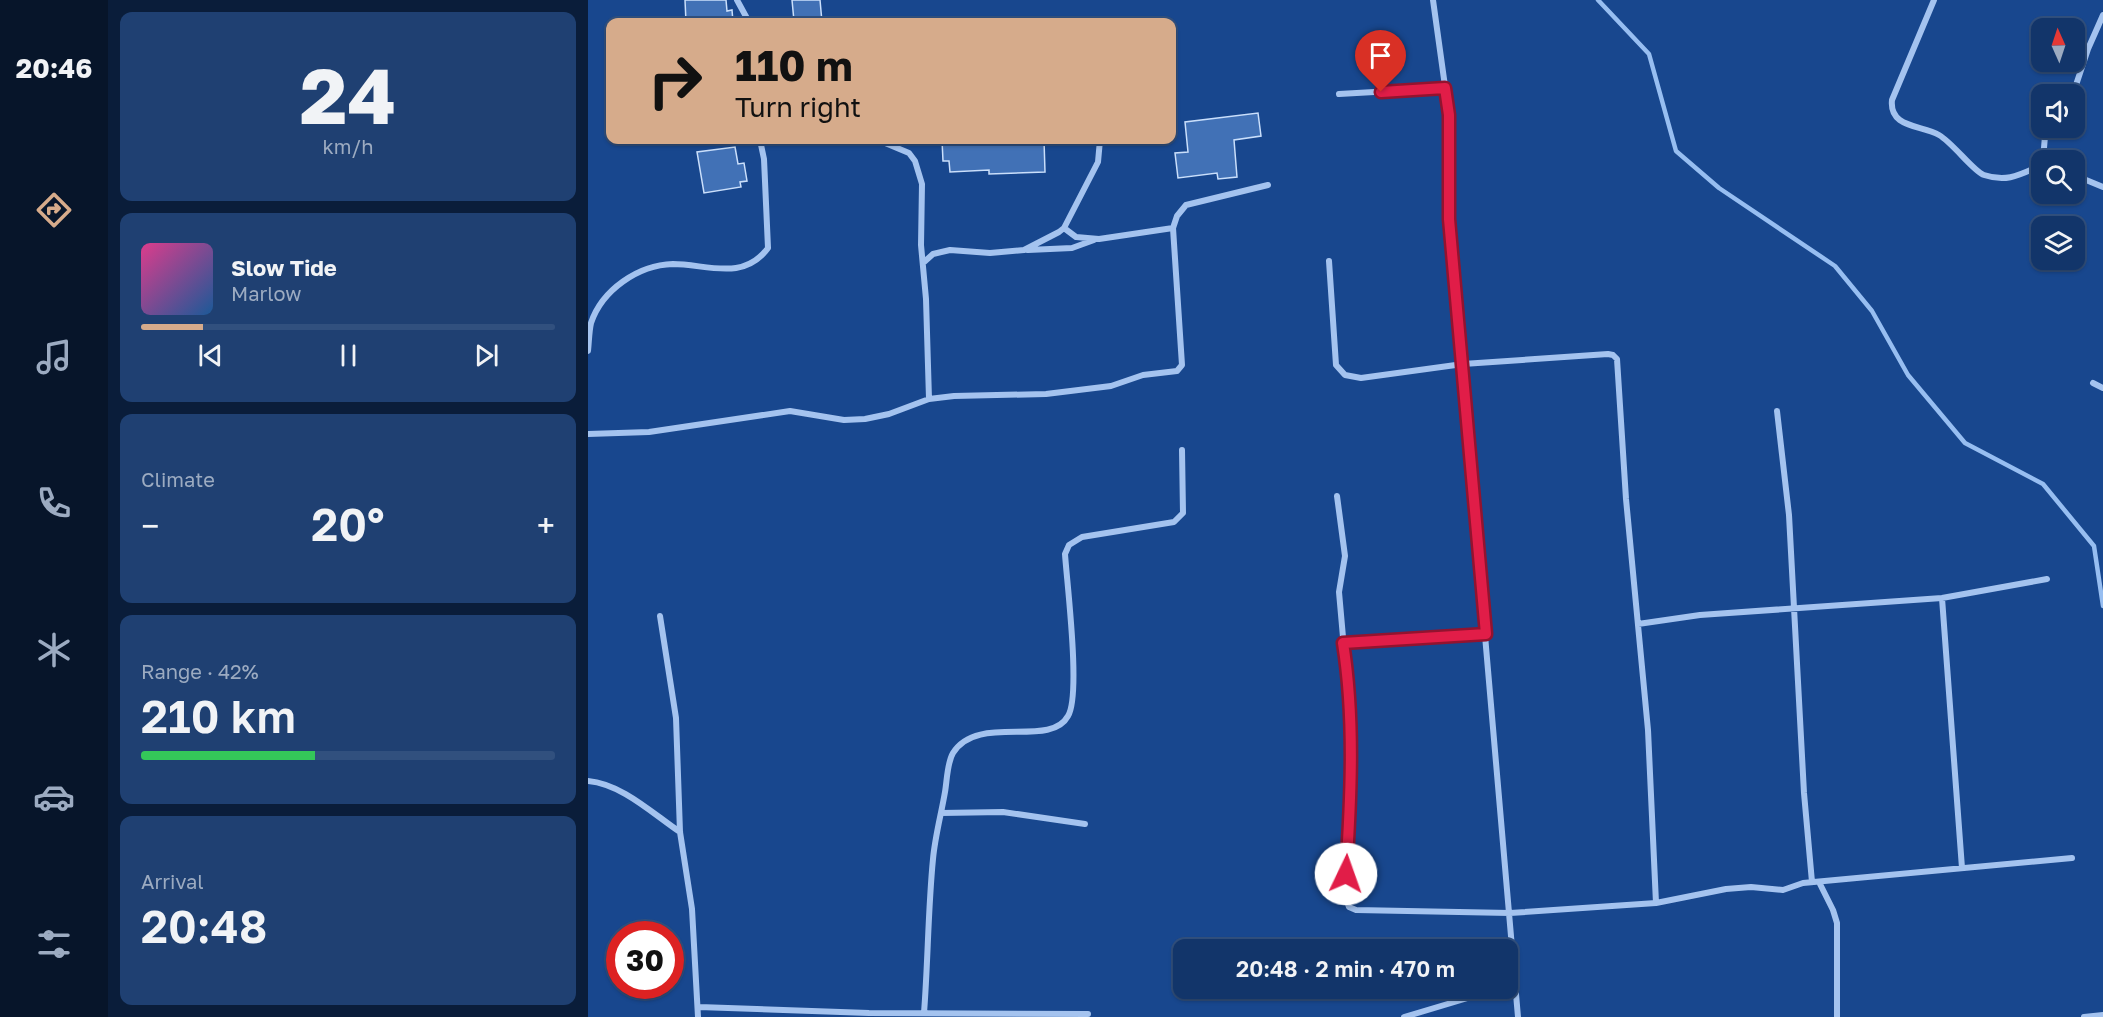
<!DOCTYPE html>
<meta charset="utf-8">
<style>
body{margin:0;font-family:"Golos Text",sans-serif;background:#1f4072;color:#f1f3f6;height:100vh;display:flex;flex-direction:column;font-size:22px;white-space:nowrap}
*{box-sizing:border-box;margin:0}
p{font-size:20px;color:#9cabc1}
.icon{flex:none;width:33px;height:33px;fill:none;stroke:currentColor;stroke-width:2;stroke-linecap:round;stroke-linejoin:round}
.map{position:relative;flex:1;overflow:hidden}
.details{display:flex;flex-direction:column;gap:12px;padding:12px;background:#0a1d3a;width:480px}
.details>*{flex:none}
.top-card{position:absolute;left:18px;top:18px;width:570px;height:126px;border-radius:12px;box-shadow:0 2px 4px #0004,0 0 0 2px #31507e;background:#d6ab8b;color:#111;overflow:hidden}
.needle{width:39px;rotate:357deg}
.tools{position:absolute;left:1443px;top:18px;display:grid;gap:12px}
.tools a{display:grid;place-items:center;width:54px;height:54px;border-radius:12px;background:#12356a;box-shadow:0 2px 4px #0004,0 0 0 2px #31507e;font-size:30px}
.speed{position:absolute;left:18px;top:921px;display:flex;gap:12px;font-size:30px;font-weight:700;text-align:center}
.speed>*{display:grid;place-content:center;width:78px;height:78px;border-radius:50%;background:#12356a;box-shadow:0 2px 4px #0004,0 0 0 2px #31507e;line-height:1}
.speed .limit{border:9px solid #d22;background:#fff;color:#111}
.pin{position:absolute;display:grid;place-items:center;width:51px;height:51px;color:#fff;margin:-62px -26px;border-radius:50% 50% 50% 0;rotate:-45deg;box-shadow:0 0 6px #0007}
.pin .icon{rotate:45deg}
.me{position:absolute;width:66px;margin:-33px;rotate:3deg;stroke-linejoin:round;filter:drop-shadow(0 0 4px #0008)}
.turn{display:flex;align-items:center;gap:21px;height:126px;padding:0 30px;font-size:27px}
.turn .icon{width:78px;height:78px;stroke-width:2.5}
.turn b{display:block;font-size:42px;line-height:51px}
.big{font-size:45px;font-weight:600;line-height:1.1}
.details .card{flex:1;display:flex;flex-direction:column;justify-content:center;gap:9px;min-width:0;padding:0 21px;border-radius:12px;background:#1f4072}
.details .dial{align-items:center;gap:0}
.dial b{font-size:78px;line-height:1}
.song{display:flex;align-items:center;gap:18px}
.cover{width:72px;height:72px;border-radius:9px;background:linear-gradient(135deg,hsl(330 70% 55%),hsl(210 70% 35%))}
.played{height:6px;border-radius:3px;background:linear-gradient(90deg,#d6ab8b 15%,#31507e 15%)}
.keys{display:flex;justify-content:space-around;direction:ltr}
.heat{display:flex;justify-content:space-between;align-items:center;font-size:33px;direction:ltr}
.charge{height:9px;border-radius:4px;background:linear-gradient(90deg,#34c759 42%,#31507e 0)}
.trip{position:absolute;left:585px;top:939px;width:345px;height:60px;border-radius:12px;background:#12356a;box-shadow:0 2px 4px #0004,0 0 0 2px #31507e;font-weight:600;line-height:60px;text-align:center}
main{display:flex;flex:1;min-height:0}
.dock{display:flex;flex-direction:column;width:108px;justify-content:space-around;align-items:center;background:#07152a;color:#9cabc1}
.dock .icon{width:42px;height:42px}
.dock .on{color:#d6ab8b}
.dock b{font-size:27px;color:#f1f3f6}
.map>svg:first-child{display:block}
</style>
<main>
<nav class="dock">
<b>20:46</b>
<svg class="icon on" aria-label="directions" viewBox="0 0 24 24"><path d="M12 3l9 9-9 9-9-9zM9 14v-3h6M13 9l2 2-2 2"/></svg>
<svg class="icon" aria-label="music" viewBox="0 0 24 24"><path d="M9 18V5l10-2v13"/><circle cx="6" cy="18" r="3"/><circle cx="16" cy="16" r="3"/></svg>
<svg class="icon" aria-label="phone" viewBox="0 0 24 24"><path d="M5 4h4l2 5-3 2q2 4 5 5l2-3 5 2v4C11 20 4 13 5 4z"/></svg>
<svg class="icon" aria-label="climate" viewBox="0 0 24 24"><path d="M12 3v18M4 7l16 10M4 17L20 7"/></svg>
<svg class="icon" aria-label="car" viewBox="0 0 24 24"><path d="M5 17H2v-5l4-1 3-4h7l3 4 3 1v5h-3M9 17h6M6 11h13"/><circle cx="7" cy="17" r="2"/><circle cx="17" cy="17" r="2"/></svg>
<svg class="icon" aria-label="filters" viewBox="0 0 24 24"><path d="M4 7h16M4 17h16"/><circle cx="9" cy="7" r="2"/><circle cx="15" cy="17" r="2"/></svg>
</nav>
<section class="details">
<div class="card dial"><b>24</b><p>km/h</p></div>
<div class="card">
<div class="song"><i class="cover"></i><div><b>Slow Tide</b><p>Marlow</p></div></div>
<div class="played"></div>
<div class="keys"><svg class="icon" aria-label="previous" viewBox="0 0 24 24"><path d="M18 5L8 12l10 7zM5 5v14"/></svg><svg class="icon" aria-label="pause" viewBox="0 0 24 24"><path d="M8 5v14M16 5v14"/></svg><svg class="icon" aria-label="next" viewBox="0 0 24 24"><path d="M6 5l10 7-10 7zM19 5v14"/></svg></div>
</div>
<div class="card"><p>Climate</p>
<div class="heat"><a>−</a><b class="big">20°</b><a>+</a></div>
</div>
<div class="card"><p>Range · 42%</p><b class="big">210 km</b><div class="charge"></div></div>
<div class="card"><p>Arrival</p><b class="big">20:48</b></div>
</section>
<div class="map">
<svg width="1515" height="1017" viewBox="0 0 1515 1017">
<rect width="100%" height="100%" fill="#18478e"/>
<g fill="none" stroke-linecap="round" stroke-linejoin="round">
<path stroke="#97bef1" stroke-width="4.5" d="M1010,0L1061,54L1088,151L1131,188L1247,266L1284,311L1320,375L1377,443L1455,484L1506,546L1515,606"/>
</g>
<path fill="#4171b6" stroke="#cadffb" stroke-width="1.5" d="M97,0H138L139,11L144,10L145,22H98Z
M204,0H232L234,22L206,21Z
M670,113L673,136L646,140L649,177L630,179L629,173L590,178L587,153L600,152L597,122Z
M354,140H456L457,172L401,174V170L362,172L361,161H355Z
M147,147L150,164L156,163L159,181L152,182L153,187L116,193L109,152Z"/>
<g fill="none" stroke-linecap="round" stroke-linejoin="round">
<path stroke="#a4c3ef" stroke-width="6" d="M149,0L161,22
M845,0L861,115V219L930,1017
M1346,0L1304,100C1301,128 1333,125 1351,135C1365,143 1386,172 1396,175C1420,183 1433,174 1454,165
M751,94L857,88
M1485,94L1500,49L1515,15
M290,140L321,153L327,161L334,184L333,245L338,299L341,399
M1455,160L1457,136L1464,128
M1486,175L1515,187
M476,228L488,237L511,239L585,228L589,216L598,205L680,185
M440,250L484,248L506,240
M741,261L748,365L757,375L773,378L875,364L1020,354L1025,355L1029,359L1038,499L1060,730L1068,903
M335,263L345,254L362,250L402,253L436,250L471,232L476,228L510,162L512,140
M0,351C1,342 1,332 3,323C14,290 50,265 85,264C118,264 155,282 180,248L176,159L172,140
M1505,383L1515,388
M1189,411L1201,515L1216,793L1224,882
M0,434L61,432L202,411L256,420L277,419L301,414L341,399L366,396L458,394L523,386L555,375L589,371L594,365L585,228
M749,496L757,556L751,592L761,705V829L757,896L761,907L768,910L922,913L1068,903L1138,889L1163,887L1195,890L1215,883L1484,858
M1354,598L1374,868
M72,616L88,718L92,832L104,909L110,1017
M1050,624L1112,615L1354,598L1459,579
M755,643L898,634
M0,781C34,784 65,814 92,832
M353,813L415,812L497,824
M1231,882L1245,910L1249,923V1017
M111,1007L281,1013L500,1014
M336,1013C340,962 340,910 345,859C347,837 353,815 357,792C359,781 359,763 365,753C390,713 462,749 480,716C493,695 479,584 477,554L481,545L494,537L586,522L595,513L594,450
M816,1017L883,997L927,994
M1496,1017L1515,1015"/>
</g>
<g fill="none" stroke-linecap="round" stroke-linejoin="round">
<defs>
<path id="route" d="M758,874C763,798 767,719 755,643L898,634L861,219V115L857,88L793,92"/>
</defs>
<use href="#route" stroke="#92132f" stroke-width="15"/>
<use href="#route" stroke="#e11d48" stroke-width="10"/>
</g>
</svg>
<div class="tools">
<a><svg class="needle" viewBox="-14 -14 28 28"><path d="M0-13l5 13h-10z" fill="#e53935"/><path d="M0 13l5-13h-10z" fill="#9cabc1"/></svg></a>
<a><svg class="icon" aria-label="sound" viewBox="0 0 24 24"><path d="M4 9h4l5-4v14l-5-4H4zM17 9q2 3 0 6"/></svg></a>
<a><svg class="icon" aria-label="search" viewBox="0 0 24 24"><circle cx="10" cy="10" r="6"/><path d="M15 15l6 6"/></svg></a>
<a><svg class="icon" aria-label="layers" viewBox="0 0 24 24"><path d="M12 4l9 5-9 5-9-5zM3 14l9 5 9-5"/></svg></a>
</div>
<div class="speed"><div class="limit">30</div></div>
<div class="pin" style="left:793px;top:92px;background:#d93025"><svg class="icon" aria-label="arrive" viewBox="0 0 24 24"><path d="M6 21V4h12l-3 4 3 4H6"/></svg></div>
<svg class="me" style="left:758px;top:874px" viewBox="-20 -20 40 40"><circle r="19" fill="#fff"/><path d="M0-13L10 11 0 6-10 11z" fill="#e11d48"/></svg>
<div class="trip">20:48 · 2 min · 470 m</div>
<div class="top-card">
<div class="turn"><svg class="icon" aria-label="right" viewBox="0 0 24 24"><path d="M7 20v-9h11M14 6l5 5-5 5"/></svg><div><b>110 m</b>Turn right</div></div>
</div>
</div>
</main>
